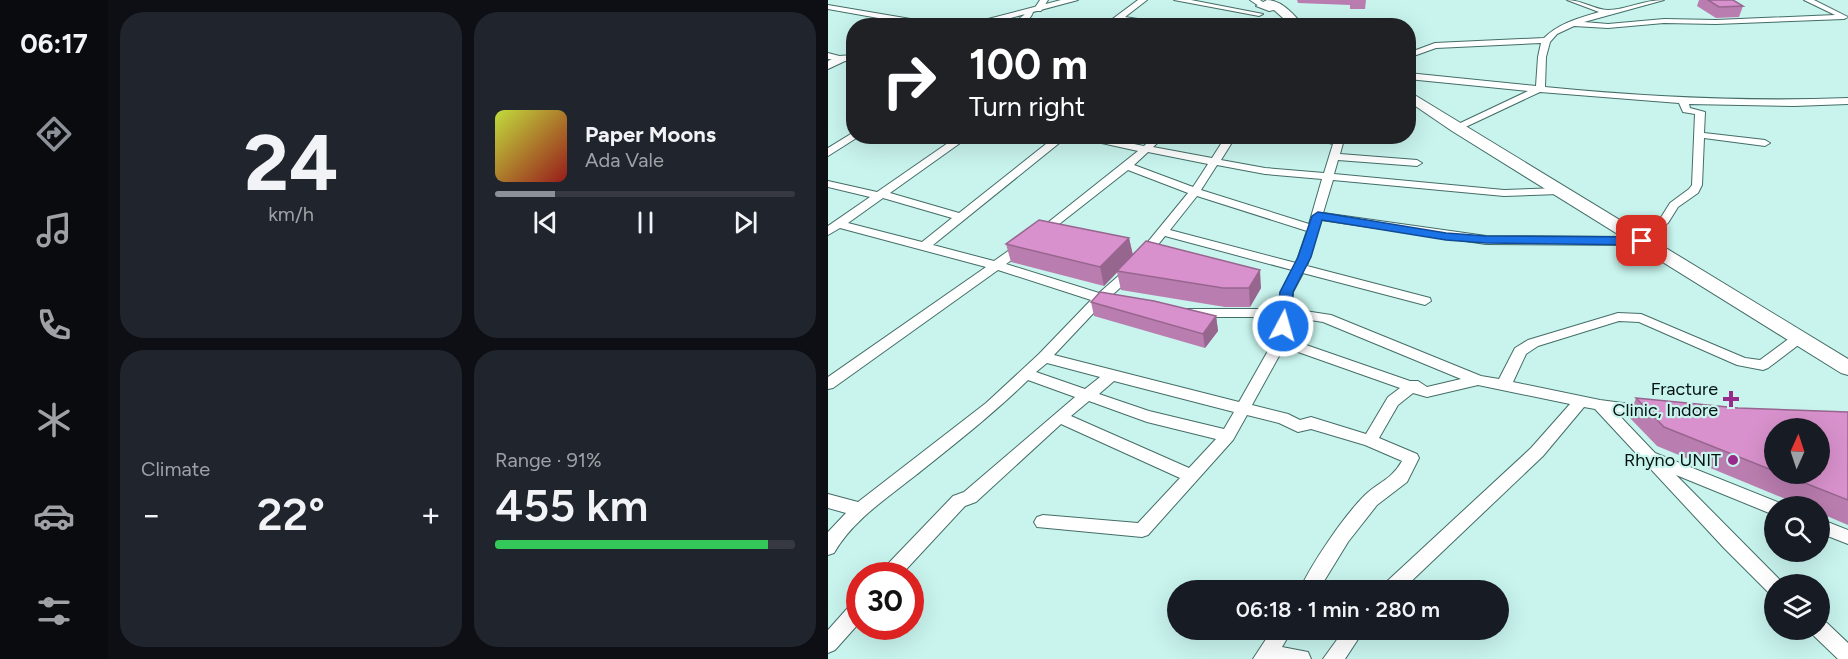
<!DOCTYPE html>
<meta charset="utf-8">
<style>
body{margin:0;font-family:Figtree,sans-serif;background:#20242c;color:#f1f3f6;height:100vh;display:flex;flex-direction:column;font-size:22px;white-space:nowrap}
*{box-sizing:border-box;margin:0}
p{font-size:20px;color:#9ea1a6}
.icon{flex:none;width:33px;height:33px;fill:none;stroke:currentColor;stroke-width:2;stroke-linecap:round;stroke-linejoin:round}
.map{position:relative;flex:1;overflow:hidden}
.drawer{display:flex;flex-direction:column;gap:12px;padding:12px;background:#0d0f14;width:720px}
.drawer>*{flex:none}
.banner{position:absolute;left:18px;top:18px;width:570px;height:126px;border-radius:24px;box-shadow:0 6px 24px #0002;background:#202124;color:#fff;overflow:hidden}
.needle{width:39px;rotate:3deg}
.buttons{position:absolute;left:936px;top:418px;display:grid;gap:12px}
.buttons a{display:grid;place-items:center;width:66px;height:66px;border-radius:50%;background:#171b24;box-shadow:0 6px 24px #0002;font-size:30px}
.speed{position:absolute;left:18px;top:562px;display:flex;gap:12px;font-size:30px;font-weight:700;text-align:center}
.speed>*{display:grid;place-content:center;width:78px;height:78px;border-radius:50%;background:#171b24;box-shadow:0 6px 24px #0002;line-height:1}
.speed .limit{border:9px solid #d22;background:#fff;color:#111}
.pin{position:absolute;display:grid;place-items:center;width:51px;height:51px;color:#fff;margin:-26px;border-radius:12px;box-shadow:0 3px 9px #0006}
.me{position:absolute;width:66px;margin:-33px;rotate:6deg;stroke-linejoin:round;filter:drop-shadow(0 0 4px #0008)}
.turn{display:flex;align-items:center;gap:21px;height:126px;padding:0 24px;font-size:27px}
.turn .icon{width:78px;height:78px;stroke-width:2.5}
.turn b{display:block;font-size:42px;line-height:51px}
.big{font-size:45px;font-weight:600;line-height:1.1}
.drawer .tile{flex:1;display:flex;flex-direction:column;justify-content:center;gap:9px;min-width:0;padding:0 21px;border-radius:24px;background:#20242c}
.drawer .dial{align-items:center;gap:0}
.dial b{font-size:78px;line-height:1}
.song{display:flex;align-items:center;gap:18px}
.cover{width:72px;height:72px;border-radius:9px;background:linear-gradient(135deg,hsl(70 70% 55%),hsl(0 70% 35%))}
.played{height:6px;border-radius:3px;background:linear-gradient(90deg,#8c9099 20%,#363941 20%)}
.keys{display:flex;justify-content:space-around;direction:ltr}
.heat{display:flex;justify-content:space-between;align-items:center;font-size:33px;direction:ltr}
.charge{height:9px;border-radius:4px;background:linear-gradient(90deg,#34c759 91%,#363941 0)}
.drawer .tiles{flex:1;display:grid;gap:12px;grid-template-columns:repeat(2,1fr)}
.trip{position:absolute;left:339px;top:580px;width:342px;height:60px;border-radius:30px;background:#171b24;box-shadow:0 6px 24px #0002;font-weight:600;line-height:60px;text-align:center}
main{display:flex;flex:1;min-height:0}
.menu{display:flex;flex-direction:column;width:108px;justify-content:space-around;align-items:center;background:#090b0e;color:#9ea1a6}
.menu .icon{width:42px;height:42px}
.menu .current{color:#8c9099}
.menu b{font-size:27px;color:#f1f3f6}
.map>svg:first-child{display:block}
</style>
<main>
<nav class="menu">
<b>06:17</b>
<svg class="icon current" aria-label="directions" viewBox="0 0 24 24"><path d="M12 3l9 9-9 9-9-9zM9 14v-3h6M13 9l2 2-2 2"/></svg>
<svg class="icon" aria-label="music" viewBox="0 0 24 24"><path d="M9 18V5l10-2v13"/><circle cx="6" cy="18" r="3"/><circle cx="16" cy="16" r="3"/></svg>
<svg class="icon" aria-label="phone" viewBox="0 0 24 24"><path d="M5 4h4l2 5-3 2q2 4 5 5l2-3 5 2v4C11 20 4 13 5 4z"/></svg>
<svg class="icon" aria-label="climate" viewBox="0 0 24 24"><path d="M12 3v18M4 7l16 10M4 17L20 7"/></svg>
<svg class="icon" aria-label="car" viewBox="0 0 24 24"><path d="M5 17H2v-5l4-1 3-4h7l3 4 3 1v5h-3M9 17h6M6 11h13"/><circle cx="7" cy="17" r="2"/><circle cx="17" cy="17" r="2"/></svg>
<svg class="icon" aria-label="filters" viewBox="0 0 24 24"><path d="M4 7h16M4 17h16"/><circle cx="9" cy="7" r="2"/><circle cx="15" cy="17" r="2"/></svg>
</nav>
<section class="drawer">
<div class="tiles">
<div class="tile dial"><b>24</b><p>km/h</p></div>
<div class="tile">
<div class="song"><i class="cover"></i><div><b>Paper Moons</b><p>Ada Vale</p></div></div>
<div class="played"></div>
<div class="keys"><svg class="icon" aria-label="previous" viewBox="0 0 24 24"><path d="M18 5L8 12l10 7zM5 5v14"/></svg><svg class="icon" aria-label="pause" viewBox="0 0 24 24"><path d="M8 5v14M16 5v14"/></svg><svg class="icon" aria-label="next" viewBox="0 0 24 24"><path d="M6 5l10 7-10 7zM19 5v14"/></svg></div>
</div>
<div class="tile"><p>Climate</p>
<div class="heat"><a>−</a><b class="big">22°</b><a>+</a></div>
</div>
<div class="tile"><p>Range · 91%</p><b class="big">455 km</b><div class="charge"></div></div>
</div>
</section>
<div class="map">
<svg width="1020" height="659" viewBox="0 0 1020 659">
<rect width="100%" height="100%" fill="#c8f4ed"/>
<g fill="none" stroke-linecap="round" stroke-linejoin="round">
<defs>
<path id="minor" d="M212,0H220L213,11H207L206,9Z
M310,0H319L297,17L354,26H328L291,21L285,26H275Z
M346,0H363L435,14L431,16Z
M422,0H432L438,4L431,6Z
M739,0C754,0 767,10 780,10C797,10 815,0 836,0L756,22L780,24L836,19L888,20L1007,15L976,0H986L1020,17L1016,19L888,24L836,23L780,28L746,26L729,34L722,42L718,57L717,87C819,97 918,102 1020,98V104L966,106L861,104L862,108L877,112L876,133L937,140L942,143L937,146L876,138L874,185L870,193L850,207L840,223L818,238L820,241L814,245L658,244L493,220L479,266L602,298L603,301L597,305L475,273L465,292L464,309L503,315L653,376L671,379L687,348L700,340L790,313L813,314L917,358L932,360L967,334H977L979,337L977,340L940,368L935,370L909,365L811,322L791,321L710,346L698,354L685,382L772,400L825,407L827,411L825,415L820,416L788,412L827,453L952,503L954,507H946V515L848,475L952,580L955,585H946V594L940,592L896,548L767,409L756,407L715,456L573,591H552L555,585L703,448L742,404L650,385L599,397L585,393L570,405L551,438L589,454L591,458L579,482L549,505L520,542L490,591H471C484,563 515,517 537,495C551,482 564,479 574,461L537,445L483,429L470,432L451,423L419,415L405,440L320,535L314,537L209,527L206,522L209,517L215,515L310,523L352,478L233,424L148,502L137,506L72,576H51L54,570L125,496L136,492L247,397L200,380C165,414 127,444 88,475C59,498 25,520 6,553L0,555V532L18,513L0,508V494L30,502L158,403L211,354L263,300L170,270L5,388L0,389V377L158,267L12,228L0,235V226L42,197L0,187V181L49,192L130,136H142L62,193L131,213L228,136H240L105,245L166,261L193,242H201L203,245L201,248L178,264L271,293L296,271L360,193L300,170L216,236H208L206,234L208,232L310,151L242,136H266L316,146L326,136H337L325,147L384,158L398,136H408L393,160L437,168L496,173L505,144L475,136L506,138L507,136H517L512,154L589,160L594,163L589,166L510,160L506,174L676,190L731,188L736,191L731,194L676,196L505,180L495,213L658,236L805,237L832,219L842,203L861,189L864,185L867,114L855,112L851,103L712,92L629,131L626,130V126L700,91L580,79V73L708,86L710,57L713,43L608,48L580,58V53L607,43L716,38C731,23 751,18 771,12ZM320,152L380,164L365,187L306,165ZM389,165L437,174L494,179L481,224L373,190ZM369,196L479,231L468,263L342,230ZM55,198L124,218L94,242L20,223ZM337,236L464,270L453,292L450,309H357L350,313L357,317H449L441,349L411,402L226,355L275,303L285,306L290,305L291,302L282,297L304,277ZM463,317L495,322L633,379L599,387L590,381H582L458,338ZM456,347L572,388L560,397L538,434L483,417L472,420L460,414L424,405ZM219,363L272,377L257,389L208,372ZM286,381L406,412L396,429L321,411L271,394ZM261,401L319,422L388,439L361,468L243,416Z
M0,5L112,24L116,26H95L0,9Z
M198,10L205,12C202,22 191,26 181,26L196,15Z
M0,53L19,58L15,61L0,59Z
M26,132V136L30,137L0,156V148Z
M992,519L1020,530V544L992,533Z
M32,600V622L7,650L0,653V630L25,602Z
M992,620L999,623L1020,643V659H1010L985,635L983,630H992Z
M444,630H464L454,647L480,652L483,659H425Z
M516,630H536L517,659H495Z"/>
<path id="major" d="M233,0H250L153,26H133Z
M439,0C454,0 466,15 476,26H464L446,10L441,11L428,6Z
M26,55V61H17L0,69V61L11,56Z
M580,91L1020,359V375L1013,373L624,131L580,101Z"/>
</defs>
<use href="#minor" stroke="#446d67" stroke-width="2"/>
<use href="#major" stroke="#446d67" stroke-width="2"/>
<use href="#minor" fill="#fff" fill-rule="evenodd"/>
<use href="#major" fill="#fff" fill-rule="evenodd"/>
</g>
<path fill="#ba7daf" fill-rule="evenodd" d="M469,0H538L537,9H522V5L470,3Z
M871,0H905L915,6L911,17L888,18L869,6Z
M301,238L305,255L433,288L422,307H397L293,290L289,272L276,286L183,262L178,244Z
M263,302L388,316L390,331L377,348L266,316Z
M808,398L910,408L1020,412V525L992,513V507H977L829,446L801,417ZM946,429L992,474H946Z"/>
<path fill="#97668f" d="M301,238L305,256L276,286L272,267Z
M432,270L433,288L422,307L421,288Z
M388,316L390,331L377,348L375,334Z"/>
<path fill="#d891cc" stroke="#97668f" stroke-width="1.5" d="M880,0H905L915,6L891,7Z
M211,220L301,238L272,267L178,244Z
M318,241L432,270L421,288H395L289,271Z
M272,292L326,301L388,316L375,334L263,302Z
M808,398L910,408L1020,412V500L954,474H992V429H946V471L836,427Z"/>
<path fill="#1a73e8" stroke="#114b97" stroke-width="1.5" d="M490,212L618,233L658,236L814,237L820,241L814,245L658,243L618,240L494,220L483,257L465,292L462,326L455,330L450,329L448,326L452,292L470,257L484,216Z"/>
<g fill="#982a8b" stroke="#c8f4ed" stroke-width="2">
<path d="M900 390h6v6h6v6h-6v6h-6v-6h-6v-6h6z"/>
<circle cx="905" cy="460" r="6"/>
</g>
<g text-anchor="middle" stroke-width="4.5" stroke-linejoin="round" paint-order="stroke">
<g font-size="18" fill="#031210" stroke="#c8f4ed" text-anchor="end">
<text x="890" y="395">Fracture<tspan x="890" dy="21">Clinic, Indore</tspan></text>
<text x="893" y="466">Rhyno UNIT</text>
</g>
</g>
</svg>
<div class="buttons">
<a><svg class="needle" viewBox="-14 -14 28 28"><path d="M0-13l5 13h-10z" fill="#e53935"/><path d="M0 13l5-13h-10z" fill="#9ea1a6"/></svg></a>
<a><svg class="icon" aria-label="search" viewBox="0 0 24 24"><circle cx="10" cy="10" r="6"/><path d="M15 15l6 6"/></svg></a>
<a><svg class="icon" aria-label="layers" viewBox="0 0 24 24"><path d="M12 4l9 5-9 5-9-5zM3 14l9 5 9-5"/></svg></a>
</div>
<div class="speed"><div class="limit">30</div></div>
<div class="pin" style="left:814px;top:241px;background:#d93025"><svg class="icon" aria-label="arrive" viewBox="0 0 24 24"><path d="M6 21V4h12l-3 4 3 4H6"/></svg></div>
<svg class="me" style="left:455px;top:326px" viewBox="-20 -20 40 40"><circle r="17" fill="#1a73e8" stroke="#fff" stroke-width="3"/><path d="M0-11L8 9 0 5-8 9z" fill="#fff"/></svg>
<div class="trip">06:18 · 1 min · 280 m</div>
<div class="banner">
<div class="turn"><svg class="icon" aria-label="right" viewBox="0 0 24 24"><path d="M7 20v-9h11M14 6l5 5-5 5"/></svg><div><b>100 m</b>Turn right</div></div>
</div>
</div>
</main>
